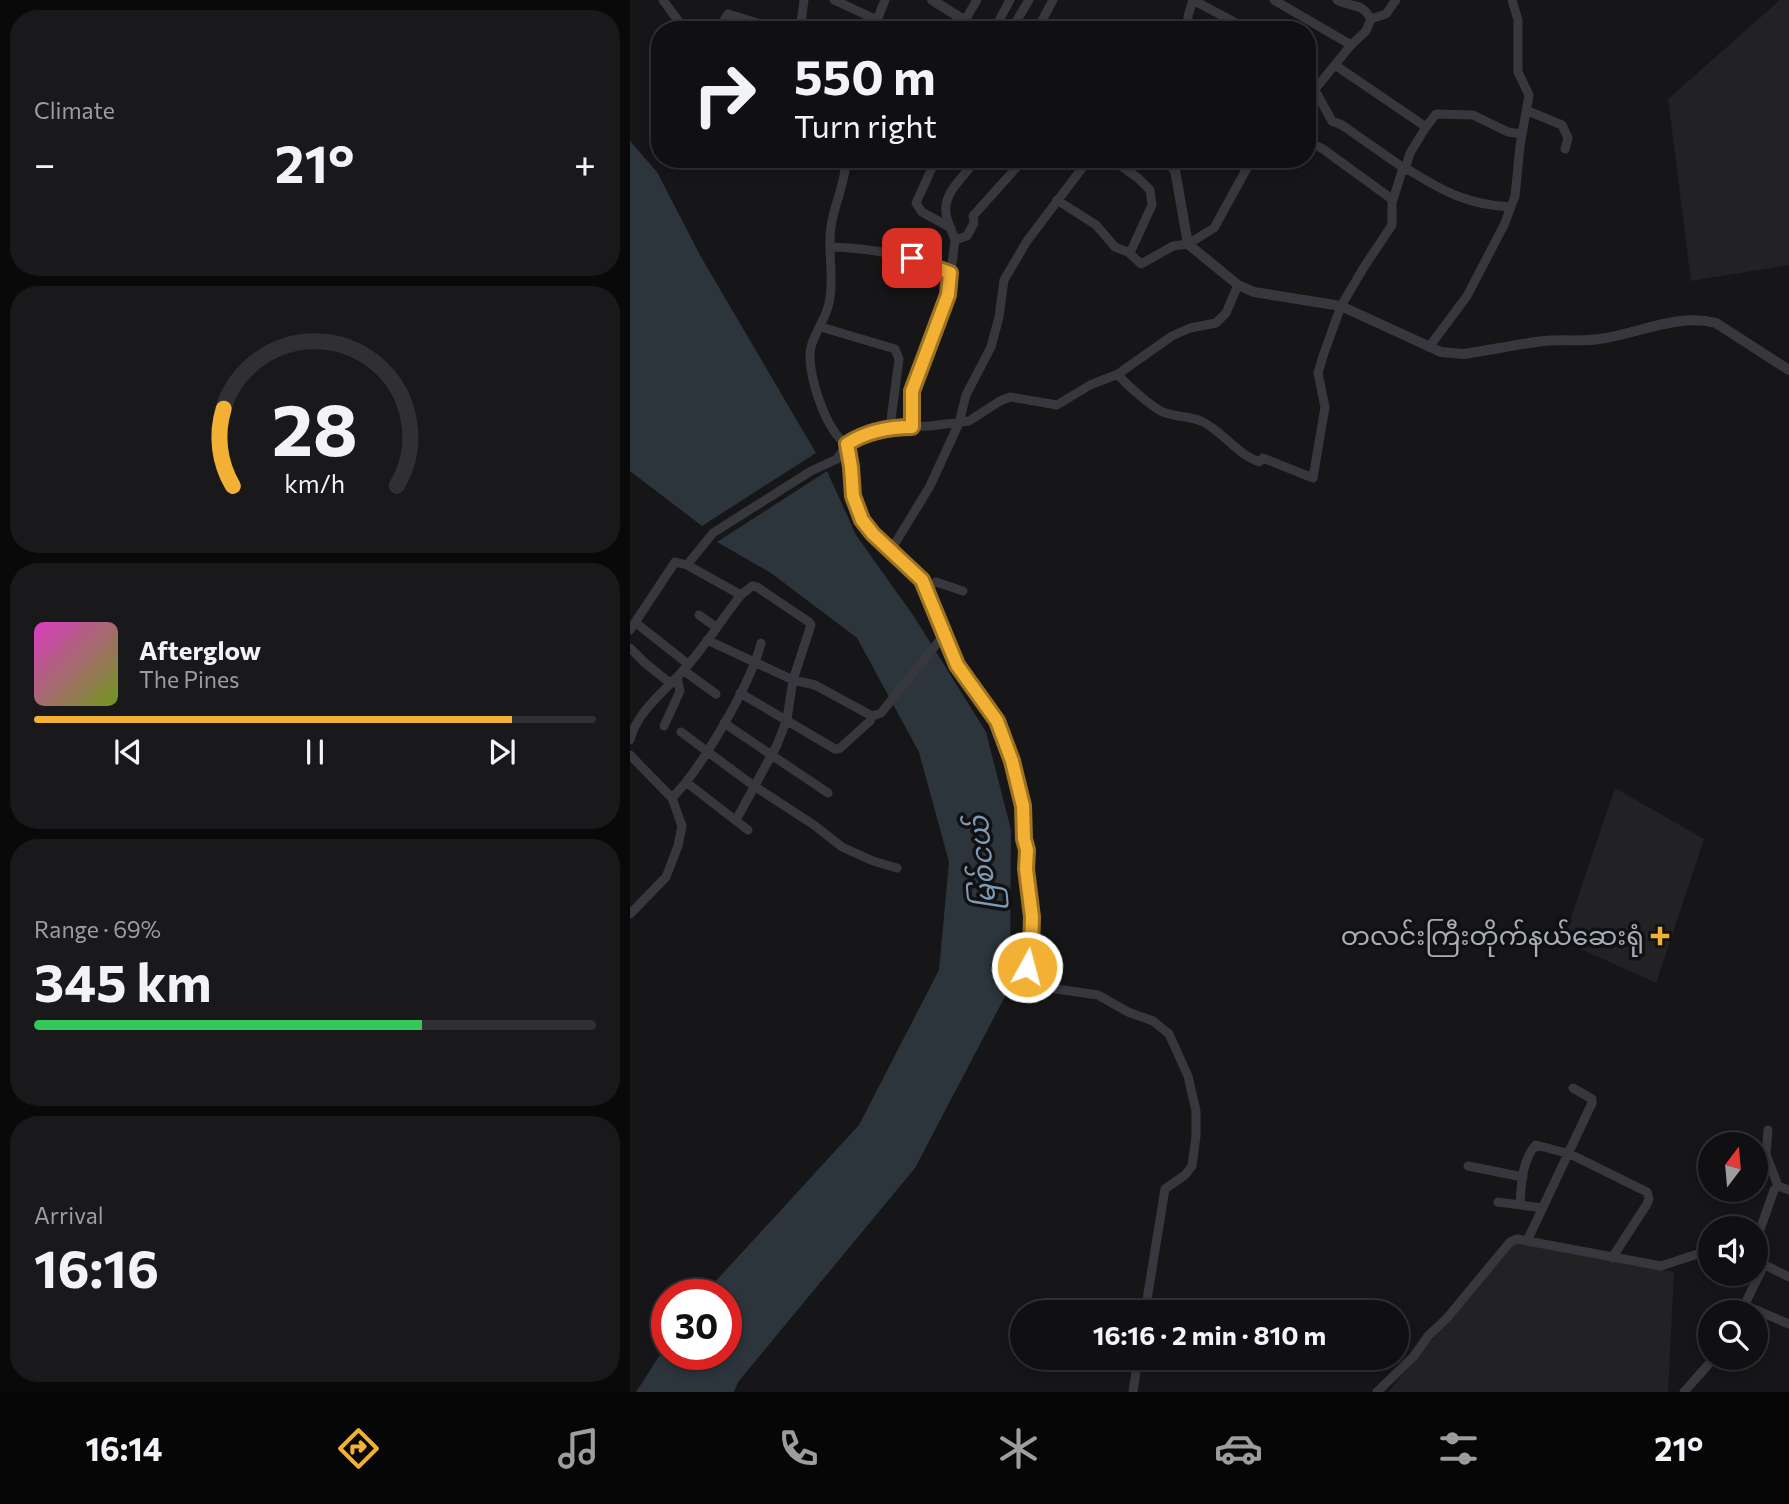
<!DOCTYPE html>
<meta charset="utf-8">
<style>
body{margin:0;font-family:Commissioner,"Noto Sans Myanmar",sans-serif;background:#19191b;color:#f1f3f6;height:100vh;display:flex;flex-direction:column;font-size:26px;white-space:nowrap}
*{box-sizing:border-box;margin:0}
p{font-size:23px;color:#9c9d9f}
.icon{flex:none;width:38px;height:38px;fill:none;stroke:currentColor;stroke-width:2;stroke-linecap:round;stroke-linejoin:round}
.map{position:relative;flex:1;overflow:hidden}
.panel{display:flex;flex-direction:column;gap:10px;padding:10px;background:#09090a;width:630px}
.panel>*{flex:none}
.guide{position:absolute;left:21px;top:21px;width:665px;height:147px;border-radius:28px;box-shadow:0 4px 10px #0003,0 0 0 2px #303032;background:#101012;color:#f1f3f6;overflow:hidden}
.needle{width:46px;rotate:16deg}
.controls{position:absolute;left:1068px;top:1132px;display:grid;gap:14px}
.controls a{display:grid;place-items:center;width:70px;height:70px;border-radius:50%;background:#101012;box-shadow:0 4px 10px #0003,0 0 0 2px #303032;font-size:35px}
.speed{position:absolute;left:21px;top:1279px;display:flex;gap:14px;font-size:35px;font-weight:700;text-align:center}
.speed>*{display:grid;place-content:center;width:91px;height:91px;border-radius:50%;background:#101012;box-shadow:0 4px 10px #0003,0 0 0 2px #303032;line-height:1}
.speed .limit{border:10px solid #d22;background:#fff;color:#111}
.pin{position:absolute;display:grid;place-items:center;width:60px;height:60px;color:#fff;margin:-30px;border-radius:14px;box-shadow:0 4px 10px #0006}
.me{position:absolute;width:77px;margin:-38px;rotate:7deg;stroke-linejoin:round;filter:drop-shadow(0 0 5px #0008)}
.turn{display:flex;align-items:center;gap:24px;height:147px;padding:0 28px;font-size:32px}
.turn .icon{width:91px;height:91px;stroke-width:2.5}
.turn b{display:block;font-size:49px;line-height:60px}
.big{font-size:52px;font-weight:700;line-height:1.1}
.panel .tile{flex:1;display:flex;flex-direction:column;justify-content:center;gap:10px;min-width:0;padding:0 24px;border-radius:28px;background:#19191b}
.panel .dial{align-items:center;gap:0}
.dial svg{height:182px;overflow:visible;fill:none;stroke:#303032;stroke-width:7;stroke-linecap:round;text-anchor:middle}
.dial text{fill:#f1f3f6;stroke:none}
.song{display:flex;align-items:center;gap:21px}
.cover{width:84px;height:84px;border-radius:10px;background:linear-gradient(135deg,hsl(310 70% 55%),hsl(80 70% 35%))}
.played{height:7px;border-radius:4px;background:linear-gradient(90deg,#f2b134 85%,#303032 85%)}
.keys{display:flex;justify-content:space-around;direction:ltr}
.heat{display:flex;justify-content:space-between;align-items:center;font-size:38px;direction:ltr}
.charge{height:10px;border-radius:5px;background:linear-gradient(90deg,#34c759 69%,#303032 0)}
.trip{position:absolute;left:380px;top:1300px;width:399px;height:70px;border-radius:35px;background:#101012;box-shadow:0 4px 10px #0003,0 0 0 2px #303032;font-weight:700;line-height:70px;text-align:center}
.dock{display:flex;height:112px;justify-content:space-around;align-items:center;background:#060607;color:#9c9d9f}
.dock .icon{width:49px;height:49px}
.dock .active{color:#f2b134}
.dock b{font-size:32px;color:#f1f3f6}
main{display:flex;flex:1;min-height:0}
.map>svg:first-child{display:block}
</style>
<main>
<section class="panel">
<div class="tile"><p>Climate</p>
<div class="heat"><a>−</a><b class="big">21°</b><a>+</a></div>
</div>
<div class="tile dial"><svg viewBox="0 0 100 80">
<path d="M14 69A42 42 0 1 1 86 69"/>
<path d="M14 69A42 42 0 0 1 10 35" stroke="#f2b134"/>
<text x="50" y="56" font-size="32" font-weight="700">28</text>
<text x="50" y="72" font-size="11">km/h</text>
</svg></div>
<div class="tile">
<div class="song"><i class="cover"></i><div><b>Afterglow</b><p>The Pines</p></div></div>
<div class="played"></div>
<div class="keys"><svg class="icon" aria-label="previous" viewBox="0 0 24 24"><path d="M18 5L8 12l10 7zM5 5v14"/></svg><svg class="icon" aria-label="pause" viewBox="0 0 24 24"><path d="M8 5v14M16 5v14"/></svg><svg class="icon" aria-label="next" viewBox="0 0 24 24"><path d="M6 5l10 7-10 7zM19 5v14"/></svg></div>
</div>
<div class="tile"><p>Range · 69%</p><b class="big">345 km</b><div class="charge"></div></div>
<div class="tile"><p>Arrival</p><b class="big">16:16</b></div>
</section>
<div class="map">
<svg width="1159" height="1392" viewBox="0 0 1159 1392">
<rect width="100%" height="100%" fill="#161618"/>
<path fill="#222225" d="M1150,0H1159V265L1061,281L1038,99Z
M985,788L1074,839L1026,983L933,941Z
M884,1242L1044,1272L1038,1392H758Z"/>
<path fill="#2c353c" d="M0,141L27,172L71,257L186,453L72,526L0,471Z
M197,471L226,535L285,618L356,732L381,830L380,987L285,1168L108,1382L104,1392H6L37,1344V1354H96V1295H73L229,1125L309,970L319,862L289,752L227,638L141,573L87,542Z"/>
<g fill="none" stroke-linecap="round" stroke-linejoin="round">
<path stroke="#37383d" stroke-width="9" d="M33,0L55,30
M204,0L247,20
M644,0L721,45
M707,0C722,9 730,0 741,19
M335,20L347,0
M88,30L98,14L150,30
M170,30L174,0
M243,30L255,0
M364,30L380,0
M381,30L399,0
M407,30L423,0
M558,30V16L563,0L619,30
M705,65L796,127L806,114L843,115L878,132L892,134
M677,76L702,121L712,125L775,169L780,153L796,127
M677,95L686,88L721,45L736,31L741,19L756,14L766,0
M898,111L932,125L938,138L935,149
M677,148L685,145L693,149L763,200
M216,159C216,182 204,204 201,227C197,252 205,277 199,303C196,319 185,331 181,347C175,369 197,435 217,444L221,467L223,496L232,520L243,534L292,580L327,665L367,721L382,761L393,806L396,868L402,917L399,977L405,984L419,988L468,995L498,1012L523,1021L539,1034L558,1076L566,1111V1136L562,1166L555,1175L535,1189L515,1312
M306,159L286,203L292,212L321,228
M481,159L508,178L520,190L522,205L500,253
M427,200L466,225L485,247L498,252L511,264L543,246L558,244L584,228L622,159
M325,240C322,231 317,222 316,213C313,191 336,176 346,159
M200,247C247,248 277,256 320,273
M191,327L265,349L269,359L260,427
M799,347L837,296L874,225L885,196L890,146L899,95L888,72V20L882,0
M488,374C494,383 523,408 533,412C545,417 559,416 571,421C593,431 606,454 629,462L633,458L683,478L695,407L688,373L693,356L711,306L734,267L762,225V203L772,171L779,170C814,192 839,205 881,207
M282,427V391L318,295L325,240L337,236L344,223L343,216L394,159
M261,550L300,486L329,423L336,395L361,347L369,317L374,280L397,241L459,159
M295,588L306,582L333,591
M69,615L86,627
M6,623L58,664
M0,630L45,562L57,565
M77,640L163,680L185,685L242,716L251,713L314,635
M0,648L15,663L40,683
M53,670L86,694
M110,693L205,749H209L240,721L242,716
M94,723L198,793
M34,726L50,691L47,678
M51,732L124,786L184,825L212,847L243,861L267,868
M0,740C6,714 30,695 48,676C72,652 90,621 111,595L57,565L83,533L181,471L207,459L217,444L227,437L260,427L300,426L339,421L370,401L380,397L427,405L460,385L488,374L542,336L560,328L586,323L596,313L608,285
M0,755L42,798L52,826L48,846L36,877L0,914
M56,782L118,830
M42,798C72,768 121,683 131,643
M106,820L147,745L157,719L163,680L181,625L179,622L127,587L122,586L111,595
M1138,1130L1136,1154L1148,1186
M838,1166L893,1177
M868,1202L913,1208
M890,1205C891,1186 892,1159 906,1145L940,1154L1017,1192L1019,1199L1017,1204L982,1258
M897,1241L962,1103V1099L943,1088
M1125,1244L1144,1190L1148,1186L1159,1190
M1125,1260L1159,1277
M1114,1305L1159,1324
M1111,1312L1134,1265
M503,1392L508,1358
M747,1392L783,1357L799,1335L817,1318L880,1242L887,1239L1031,1266L1080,1250
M1054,1392L1084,1358"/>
<path stroke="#37383d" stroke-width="10" d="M302,0L350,30
M532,159L545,170L558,244L608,285L624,292L711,306L811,352L834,354C861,350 887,344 914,341C932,339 951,342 969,339C1009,334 1045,313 1086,323L1159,370"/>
</g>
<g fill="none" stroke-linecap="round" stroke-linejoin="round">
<defs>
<path id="route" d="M282,258L320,273L318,295L282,391V427C258,427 237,431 217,444L221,467L223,496L232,520L243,534L292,580L327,665L367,721L382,761L393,806L394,839L397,850L396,869L402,917L401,950L397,967"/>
</defs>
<use href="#route" stroke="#9d7322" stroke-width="18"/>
<use href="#route" stroke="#f2b134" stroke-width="12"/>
</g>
<path fill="#f2b134" stroke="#111113" stroke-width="2.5" d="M1026.5 925.5h7v7h7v7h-7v7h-7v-7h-7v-7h7z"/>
<g text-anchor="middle" stroke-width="7" stroke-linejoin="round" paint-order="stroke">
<g font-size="26" fill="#a8adb8" stroke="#111113" text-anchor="end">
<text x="1014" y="945">တလင်းကြီးတိုက်နယ်ဆေးရုံ</text>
</g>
<g font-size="28" font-style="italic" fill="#7f9bb3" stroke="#111113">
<text transform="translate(352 863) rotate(-95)" y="10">မြစ်ငယ်</text>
</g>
</g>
</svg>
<div class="controls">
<a><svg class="needle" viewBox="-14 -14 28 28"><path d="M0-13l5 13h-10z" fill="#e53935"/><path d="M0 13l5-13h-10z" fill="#9c9d9f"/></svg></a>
<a><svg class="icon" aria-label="sound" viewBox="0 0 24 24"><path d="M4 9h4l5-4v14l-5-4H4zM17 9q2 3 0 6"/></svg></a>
<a><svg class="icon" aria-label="search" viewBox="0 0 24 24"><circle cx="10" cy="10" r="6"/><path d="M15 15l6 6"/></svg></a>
</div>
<div class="speed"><div class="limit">30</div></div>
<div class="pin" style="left:282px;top:258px;background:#d93025"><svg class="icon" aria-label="arrive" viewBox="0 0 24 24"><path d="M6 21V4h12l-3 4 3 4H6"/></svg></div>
<svg class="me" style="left:397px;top:967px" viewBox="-20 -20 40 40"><circle r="17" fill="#f2b134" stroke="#fff" stroke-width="3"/><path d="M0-11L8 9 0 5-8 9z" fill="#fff"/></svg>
<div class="trip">16:16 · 2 min · 810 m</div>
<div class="guide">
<div class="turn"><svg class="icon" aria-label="right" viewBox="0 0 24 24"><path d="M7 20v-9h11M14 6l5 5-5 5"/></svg><div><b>550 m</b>Turn right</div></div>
</div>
</div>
</main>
<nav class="dock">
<b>16:14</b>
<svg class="icon active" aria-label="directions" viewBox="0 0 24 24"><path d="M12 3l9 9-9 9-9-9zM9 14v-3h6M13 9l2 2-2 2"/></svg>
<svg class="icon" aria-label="music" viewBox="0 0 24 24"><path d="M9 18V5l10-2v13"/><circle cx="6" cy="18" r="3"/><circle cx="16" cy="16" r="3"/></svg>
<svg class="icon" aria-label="phone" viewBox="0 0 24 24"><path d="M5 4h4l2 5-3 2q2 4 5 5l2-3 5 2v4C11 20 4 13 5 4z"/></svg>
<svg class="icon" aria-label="climate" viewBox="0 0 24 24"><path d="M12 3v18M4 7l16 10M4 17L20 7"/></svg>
<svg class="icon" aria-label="car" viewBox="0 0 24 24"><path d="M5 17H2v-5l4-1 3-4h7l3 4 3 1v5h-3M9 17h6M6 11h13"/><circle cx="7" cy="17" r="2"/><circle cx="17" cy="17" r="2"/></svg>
<svg class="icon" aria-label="filters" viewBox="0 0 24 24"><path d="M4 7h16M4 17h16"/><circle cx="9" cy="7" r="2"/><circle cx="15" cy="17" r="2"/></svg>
<b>21°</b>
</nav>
